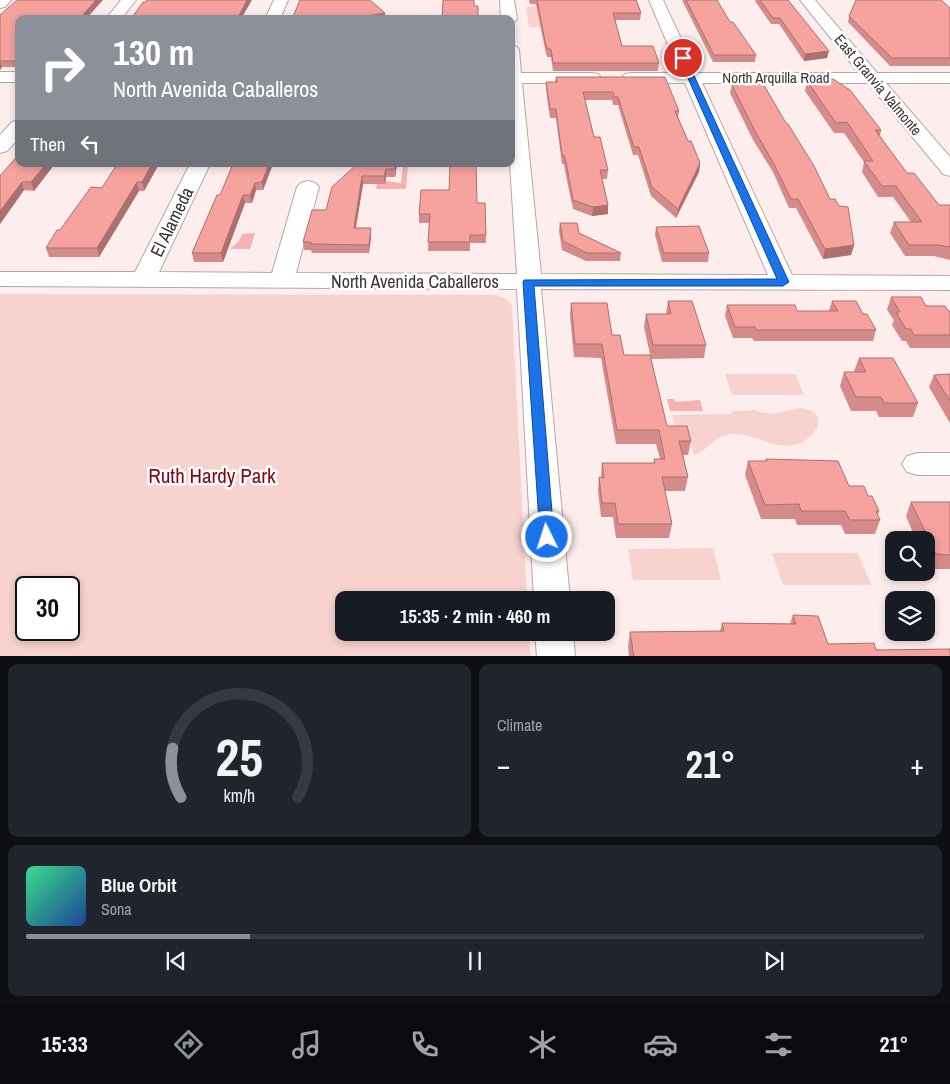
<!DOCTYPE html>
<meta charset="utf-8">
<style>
body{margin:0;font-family:"Archivo Narrow",sans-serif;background:#20242c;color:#f1f3f6;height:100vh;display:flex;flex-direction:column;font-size:19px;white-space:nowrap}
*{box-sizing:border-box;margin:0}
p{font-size:16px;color:#9ea1a6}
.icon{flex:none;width:28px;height:28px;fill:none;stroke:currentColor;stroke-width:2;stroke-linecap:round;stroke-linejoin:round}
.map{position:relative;height:656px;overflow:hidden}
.panel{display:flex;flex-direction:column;gap:8px;padding:8px;background:#0d0f14;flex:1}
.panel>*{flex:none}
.guide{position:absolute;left:15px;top:15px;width:500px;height:152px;border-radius:10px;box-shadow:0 2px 8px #0003;background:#8c9099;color:#fff;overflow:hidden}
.buttons{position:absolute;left:885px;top:531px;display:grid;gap:10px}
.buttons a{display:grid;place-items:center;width:50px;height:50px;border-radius:10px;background:#171b24;box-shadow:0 2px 8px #0003;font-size:25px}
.speed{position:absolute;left:15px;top:576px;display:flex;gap:10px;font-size:25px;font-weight:700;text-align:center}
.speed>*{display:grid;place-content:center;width:65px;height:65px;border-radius:50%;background:#171b24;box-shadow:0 2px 8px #0003;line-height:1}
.speed .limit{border:2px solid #111;border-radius:8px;background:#fff;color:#111}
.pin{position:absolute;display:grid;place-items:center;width:42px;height:42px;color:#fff;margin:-21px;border:2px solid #fff;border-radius:50%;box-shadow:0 1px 5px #0007}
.me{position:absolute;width:55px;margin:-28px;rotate:356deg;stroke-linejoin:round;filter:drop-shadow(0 0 4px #0008)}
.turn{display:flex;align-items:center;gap:18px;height:105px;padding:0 15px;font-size:22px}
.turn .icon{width:65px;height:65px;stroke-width:2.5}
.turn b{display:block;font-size:35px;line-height:42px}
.then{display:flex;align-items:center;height:48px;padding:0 15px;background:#0003;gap:10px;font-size:19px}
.big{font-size:38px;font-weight:700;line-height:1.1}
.panel .widget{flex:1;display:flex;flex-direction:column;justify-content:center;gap:8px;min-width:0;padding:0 18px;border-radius:10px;background:#20242c}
.panel .dial{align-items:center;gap:0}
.dial svg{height:130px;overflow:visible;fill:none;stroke:#363941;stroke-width:7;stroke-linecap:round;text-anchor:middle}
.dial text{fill:#f1f3f6;stroke:none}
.song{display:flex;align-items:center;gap:15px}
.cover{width:60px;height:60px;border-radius:8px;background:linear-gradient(135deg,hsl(150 70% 55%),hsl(220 70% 35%))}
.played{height:5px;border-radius:2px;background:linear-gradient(90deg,#8c9099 25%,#363941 25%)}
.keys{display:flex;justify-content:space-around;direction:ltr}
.heat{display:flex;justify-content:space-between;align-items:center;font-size:28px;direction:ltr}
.panel .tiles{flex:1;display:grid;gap:8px;grid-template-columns:1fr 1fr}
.widget:last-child{grid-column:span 2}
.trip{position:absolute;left:335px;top:591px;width:280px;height:50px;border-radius:10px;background:#171b24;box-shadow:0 2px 8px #0003;font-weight:700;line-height:50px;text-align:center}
.tabs{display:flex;height:80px;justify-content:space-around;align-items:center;background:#090b0e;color:#9ea1a6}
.tabs .icon{width:35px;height:35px}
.tabs .active{color:#8c9099}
.tabs b{font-size:22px;color:#f1f3f6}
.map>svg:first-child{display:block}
</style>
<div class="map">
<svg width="950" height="657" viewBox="0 0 950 657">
<rect width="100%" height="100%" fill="#fdedec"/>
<path fill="#f7d2cf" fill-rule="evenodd" d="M526,7H554L558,27H529Z
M0,294L492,295C502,296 508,298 512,307L527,600H344V632L529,633L530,656H0ZM26,588H69V630H26Z
M725,374H795L804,395H732Z
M802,408C832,413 815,440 795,445C772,450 750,429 726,435C713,438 707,451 694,455L689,437L675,427L672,415L732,414V411H751L754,409C769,419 787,410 802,408Z
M713,548L721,580H633L628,549Z
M772,553H858L871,585H783Z"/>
<path fill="#f3b3b0" d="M403,165H408L406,189H376L377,184L385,181L401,183Z
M255,233L250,249H230L239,241L242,234Z
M667,399H674L675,402L700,400L703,411H670Z"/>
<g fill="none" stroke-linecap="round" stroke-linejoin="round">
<defs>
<path id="minor" d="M0,0H11L5,7L0,8Z
M121,0H136L121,19H106Z
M274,0H288L280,19H265Z
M500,0H514L517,19L514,22L511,23V19H501Z
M649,0H663L697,73H859L800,0H815L877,73H950V83H886L950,157V176L943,174L868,83H702L792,275L950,276V290L541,289L570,600H534L517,289L0,286V272H135L190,164H210L159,272L272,273L297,187L301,183L308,181L315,183L319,187L296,273L517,274L510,164L511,45L517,47L519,50L521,73H592L598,74L601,78L598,82L592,83H522L541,274L768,275L685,83H631L625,82L622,78L625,74L631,73H680Z
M0,72H19V82H0Z
M19,120V138L7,151L0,153V135L12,122Z
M918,453H950V475H918L907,472L902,464L907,456Z
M535,632H573L575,657H537Z"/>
</defs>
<use href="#minor" stroke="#b8a6a5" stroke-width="2"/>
<use href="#minor" fill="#fff" fill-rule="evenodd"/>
</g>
<path fill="#d48b89" d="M529,0H636L641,13L640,20H615L622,46L659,63L658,71H553L551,57H547L545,49L536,4H530Z
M682,0H717L730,22L756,55L755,62H713Z
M756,0H788L827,58L804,61L779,24H771L755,1Z
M950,8V66H890L848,22L849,16Z
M0,15L19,19V67H2L0,70Z
M556,77L679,111L678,118L688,141L700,163L699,172L676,218L651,196L638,155H633L618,105H613L612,100H585L594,137L608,170L607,179H602L608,205V214L592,216L573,209L565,171L564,164H562L556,118H550L546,90V82H555Z
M807,81L881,130L880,136L907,173L939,205H950V260L934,256H905L890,233L894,222H911L893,197H878L862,172L864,162L844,133H834L805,91Z
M745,82L854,245L851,255L823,259L796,208H789L773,172L753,140L730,93L732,85H744Z
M19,164H60L59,165H54L34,191L24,190L0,224Z
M159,164L144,191H139L99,257H49L46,248L60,230L102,188Z
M273,164L263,190H256L252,203H245L223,262H194L192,253L220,195Z
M357,164H397L395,177H386L385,184H363L356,228H371V237L369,253H312L311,250H304L303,242L326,210Z
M477,203H485L486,243H470V251H428L429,223H419V214Z
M560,223L579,233L621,253L620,261H586L562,250L559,231Z
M656,227L709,253L708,262H662L655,235Z
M891,297L950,311V348H910L906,341H902L892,325L894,320L887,310Z
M668,301L706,345L704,358L651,359L644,327L646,314H666Z
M832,301L863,314L876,330L873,341H754L752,338H733L725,316L727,305L797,311H829Z
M571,303L612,335L624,355L667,426L691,441L688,455H683L688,477L685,491H665L672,524L669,538H616L613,517H601L598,491L599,477H601L602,463H654V459H660L656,444H616L601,358L574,357L570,316Z
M859,358L918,403L913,417H879L876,411H851L840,386L844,372H855L854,371Z
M950,374V423L929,387L934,375Z
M766,459L849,486L868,496L879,511L878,515L880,520L875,534H845L841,525H797L795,519H761L745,475L748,461H765Z
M911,502H950V569H930L926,562V540H916L906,516Z
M793,615L828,644L950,657H629L628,646L630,632L720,631L722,623L790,624Z"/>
<path fill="#ac716f" d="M96,0H103L86,19H79Z
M247,0H252L241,19H237Z
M385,13V19H361V17Z
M829,51L827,58L804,61L805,54Z
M0,61L2,67L0,70Z
M700,163L699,172L676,218L678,209Z
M46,164H53L54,165L34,191L31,182Z
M152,164H159L144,191L142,182Z
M269,164H273L263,190L262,182Z
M395,164H397L395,177Z
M386,169V177L385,184L384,176Z
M362,176L363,184L354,237V228Z
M22,182L24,190L0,224V211Z
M137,182L139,191L99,257L97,248Z
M255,183L256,190L252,203L250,195Z
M243,195L245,203L223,262L221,253Z
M608,205V214L592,216L593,207Z
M371,228V237L369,253V245Z
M854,245L851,255L823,259L825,249Z"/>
<path fill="#f6a29f" stroke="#ac716f" d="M17,0H96L79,19H19V61H0V15Z
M147,0H247L237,19H131L143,2H146Z
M300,0H370L385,13L361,17V19H292Z
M443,0H474V6H478V19H442Z
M537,0H636L641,13H613L622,46H653L659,63H553L551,49H547L545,41Z
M686,0H717L730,22H733L756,55H714Z
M760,0H788L829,51L805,54L780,18H773Z
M856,0H941L950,8V58H892L849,16Z
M556,77H665L679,111H675L688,141H691L700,163L678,209L652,187L639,147H634L618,97H614L613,92H583L594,137H600L608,170H600L608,205L593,207L573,200L566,162L564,155H562L556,109H550L546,82H557Z
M833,79L850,90L881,130H875L907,173H914L939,205H950V247L938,245H909L894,222H922L896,186H882L864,161H873L847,122L836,123L807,81Z
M745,82H762L786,123L788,124L814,166L830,199H835L839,206L848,207L854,245L825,249L798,199H791L774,164L755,131L732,85H747Z
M19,154V164H46L31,182H22L0,211V176Z
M117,164H152L142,182H137L97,248H46L57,230H60L91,187L102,188Z
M233,164H269L262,182L255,183L250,195H243L221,253H192L217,195H220Z
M357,164H395V169H386L384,176H362L354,228H371L369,245L311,244V242H303L312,210H326L332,187Z
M450,164H476L477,203H485L486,235H470V242H428L430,214H419L421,190H449Z
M560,223H577L579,233L621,253H587L563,241Z
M699,226L709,253H664L656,227Z
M891,297H921L926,306H945L948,311H950V335H914L911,329H906L896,312H900Z
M668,301H692L706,345H653L646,314H671Z
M832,301H856L863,314H867L876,330H756L755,327H735L727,305H795L797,311H838Z
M571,303H607L612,335H620L624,355H650L667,426H687L691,441H679L688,477H662L672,524H618L615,503H602L599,477L604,478L602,463H655L654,459H665L659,430H617L602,344H575Z
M859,358H893L918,403H884L881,397H856L844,372H866Z
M950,374V401L934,375Z
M766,459L838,461L849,486H864L868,496H872L879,511H876L880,520H850L845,511H801L799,504L765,505L748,461H767Z
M911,502H950V555L936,554Z
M793,615L818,616L828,644L874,643L876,650L950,649V657H634L630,632L724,631L722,623L796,624Z"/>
<path fill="#1a73e8" stroke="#114b97" d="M680,57L686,58L789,282L783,286H534L554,537L552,541L547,543L542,541L540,537L523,282L524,280L777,279L679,58Z"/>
<g text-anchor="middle" stroke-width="5" stroke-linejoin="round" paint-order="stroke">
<g font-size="15" fill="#3c3534" stroke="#fff">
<text x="776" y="83">North Arquilla Road</text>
<text transform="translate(878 85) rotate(50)" y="5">East Granvia Valmonte</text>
</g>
<g font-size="18" fill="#3c3534" stroke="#fff">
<text transform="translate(172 222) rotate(-64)" y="6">El Alameda</text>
<text x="415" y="288">North Avenida Caballeros</text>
</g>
<g font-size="21" fill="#86051b" stroke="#fff">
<text x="212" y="483">Ruth Hardy Park</text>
</g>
</g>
</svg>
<div class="buttons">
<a><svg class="icon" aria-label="search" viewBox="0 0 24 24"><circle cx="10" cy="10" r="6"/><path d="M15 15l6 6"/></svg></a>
<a><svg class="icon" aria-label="layers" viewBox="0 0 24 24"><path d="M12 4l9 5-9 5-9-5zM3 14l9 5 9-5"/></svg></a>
</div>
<div class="speed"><div class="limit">30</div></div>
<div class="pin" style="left:683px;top:58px;background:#d93025"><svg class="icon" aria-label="arrive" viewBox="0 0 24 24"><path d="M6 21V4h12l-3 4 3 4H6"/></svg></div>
<svg class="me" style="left:547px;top:537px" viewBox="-20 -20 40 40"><circle r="17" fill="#1a73e8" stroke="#fff" stroke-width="3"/><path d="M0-11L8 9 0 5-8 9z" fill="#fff"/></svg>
<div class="trip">15:35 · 2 min · 460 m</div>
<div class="guide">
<div class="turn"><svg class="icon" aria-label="right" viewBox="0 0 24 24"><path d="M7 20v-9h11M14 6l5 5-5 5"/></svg><div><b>130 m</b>North Avenida Caballeros</div></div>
<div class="then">Then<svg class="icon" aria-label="left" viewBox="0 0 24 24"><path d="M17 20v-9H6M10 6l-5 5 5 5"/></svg></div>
</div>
</div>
<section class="panel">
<div class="tiles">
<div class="widget dial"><svg viewBox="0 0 100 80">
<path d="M14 69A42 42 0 1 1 86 69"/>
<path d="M14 69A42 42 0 0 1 9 39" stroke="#8c9099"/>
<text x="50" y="56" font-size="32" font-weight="700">25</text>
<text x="50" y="72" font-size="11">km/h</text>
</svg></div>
<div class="widget"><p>Climate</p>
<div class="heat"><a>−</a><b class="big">21°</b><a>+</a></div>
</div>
<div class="widget">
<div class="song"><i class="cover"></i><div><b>Blue Orbit</b><p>Sona</p></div></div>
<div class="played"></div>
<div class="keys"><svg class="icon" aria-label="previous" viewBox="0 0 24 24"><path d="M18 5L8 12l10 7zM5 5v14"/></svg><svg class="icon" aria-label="pause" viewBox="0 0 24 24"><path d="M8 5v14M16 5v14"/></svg><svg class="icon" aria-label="next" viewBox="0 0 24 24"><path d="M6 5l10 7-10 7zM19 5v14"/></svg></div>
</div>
</div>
</section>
<nav class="tabs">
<b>15:33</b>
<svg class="icon active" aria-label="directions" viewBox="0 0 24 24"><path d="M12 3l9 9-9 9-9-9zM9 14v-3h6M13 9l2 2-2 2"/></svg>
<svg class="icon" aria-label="music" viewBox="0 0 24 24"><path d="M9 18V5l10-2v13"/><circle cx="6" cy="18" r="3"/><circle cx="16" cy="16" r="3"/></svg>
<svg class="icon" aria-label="phone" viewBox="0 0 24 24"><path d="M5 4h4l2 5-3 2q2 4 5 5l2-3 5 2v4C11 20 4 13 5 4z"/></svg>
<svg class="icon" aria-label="climate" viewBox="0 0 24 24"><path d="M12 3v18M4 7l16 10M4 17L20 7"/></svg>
<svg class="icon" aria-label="car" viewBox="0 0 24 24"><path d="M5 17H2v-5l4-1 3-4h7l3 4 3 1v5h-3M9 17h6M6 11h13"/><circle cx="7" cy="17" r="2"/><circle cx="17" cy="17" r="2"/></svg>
<svg class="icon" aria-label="filters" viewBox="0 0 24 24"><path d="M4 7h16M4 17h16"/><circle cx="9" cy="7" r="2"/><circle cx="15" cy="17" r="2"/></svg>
<b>21°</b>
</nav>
